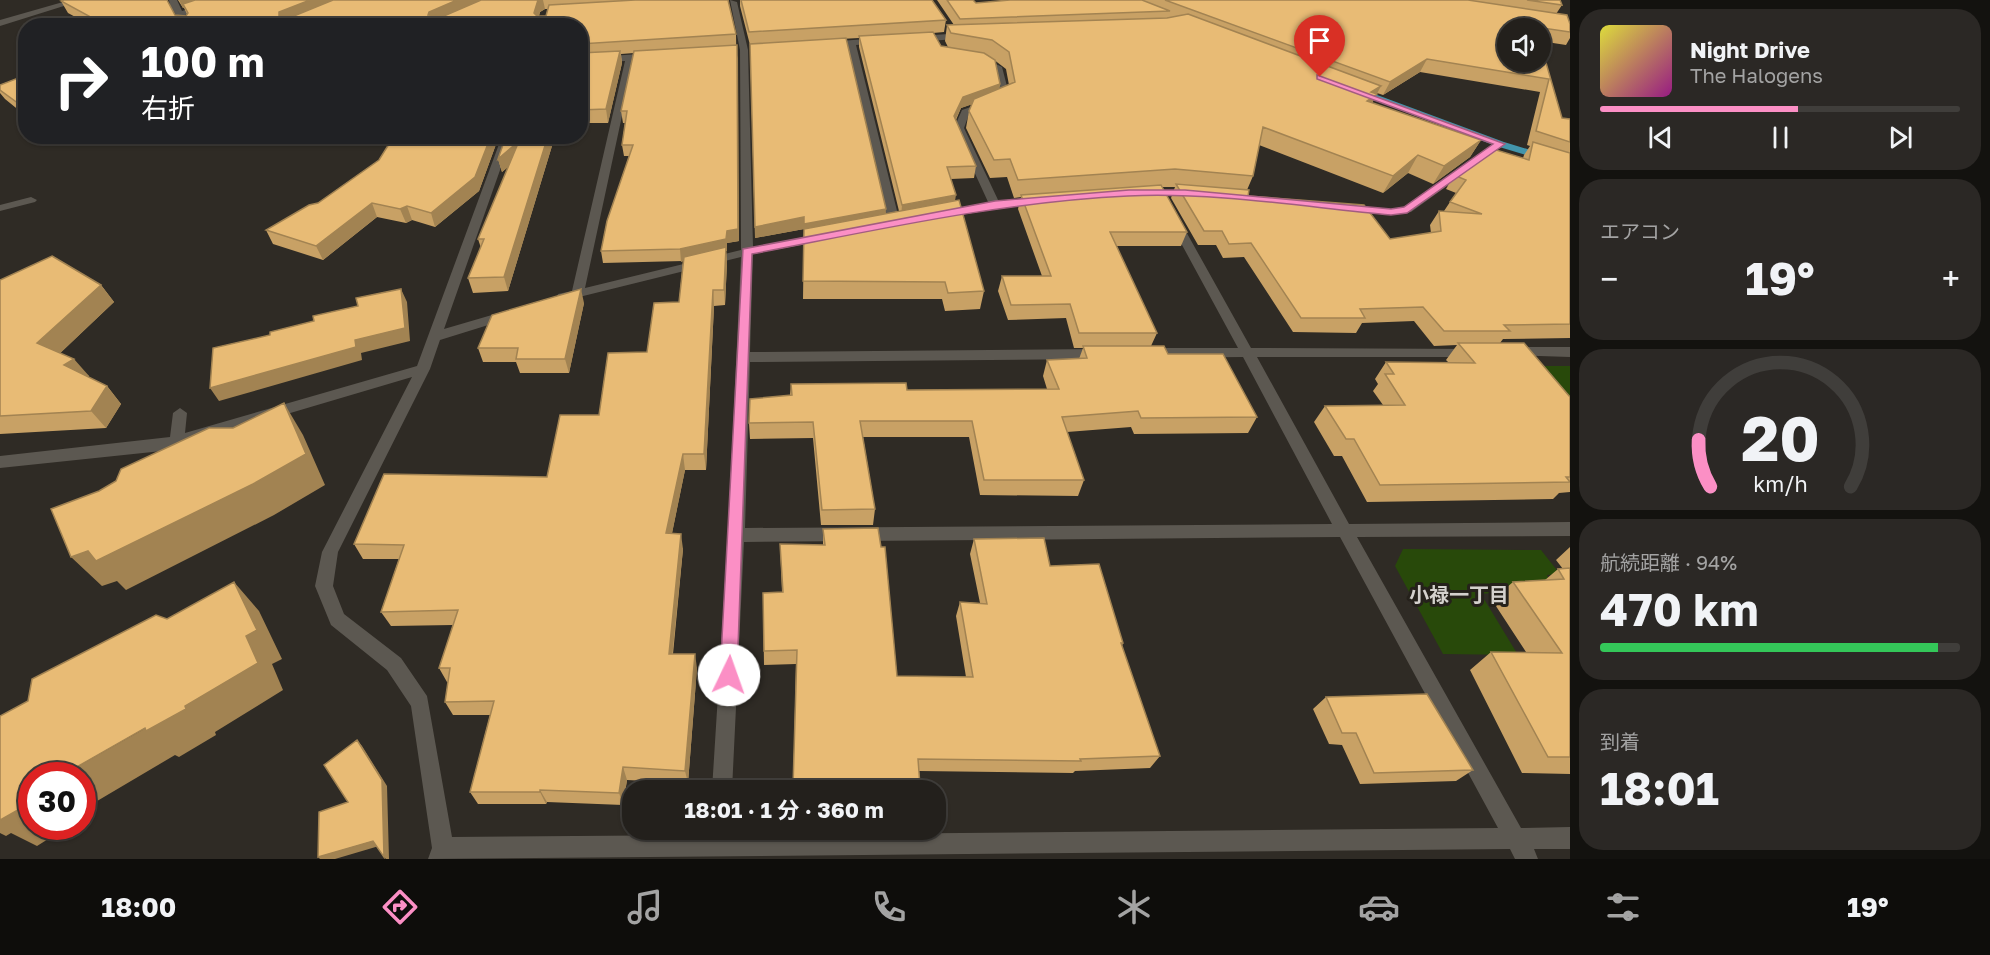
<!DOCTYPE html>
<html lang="ja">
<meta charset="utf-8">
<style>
body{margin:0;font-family:"Golos Text","Noto Sans JP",sans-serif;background:#2b2825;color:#f1f3f6;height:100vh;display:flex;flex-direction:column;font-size:22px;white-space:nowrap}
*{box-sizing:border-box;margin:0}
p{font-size:20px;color:#a3a3a3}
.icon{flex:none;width:33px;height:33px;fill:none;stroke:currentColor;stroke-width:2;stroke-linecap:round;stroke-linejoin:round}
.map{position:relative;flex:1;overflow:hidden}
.details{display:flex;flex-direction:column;gap:9px;padding:9px;background:#13120f;width:420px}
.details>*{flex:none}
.top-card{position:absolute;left:18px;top:18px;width:570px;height:126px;border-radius:24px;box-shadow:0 2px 4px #0004,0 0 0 2px #403e3b;background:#202124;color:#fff;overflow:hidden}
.controls{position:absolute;left:1497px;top:18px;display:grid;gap:12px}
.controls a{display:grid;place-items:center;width:54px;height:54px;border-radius:50%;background:#23201c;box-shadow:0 2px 4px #0004,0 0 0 2px #403e3b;font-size:30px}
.speed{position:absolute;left:18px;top:762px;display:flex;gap:12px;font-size:30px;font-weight:700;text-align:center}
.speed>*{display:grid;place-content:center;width:78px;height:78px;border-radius:50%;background:#23201c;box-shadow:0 2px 4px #0004,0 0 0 2px #403e3b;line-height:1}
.speed .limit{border:9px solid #d22;background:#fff;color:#111}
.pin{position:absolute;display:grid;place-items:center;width:51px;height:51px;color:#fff;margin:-62px -26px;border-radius:50% 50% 50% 0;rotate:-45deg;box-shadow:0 0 6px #0007}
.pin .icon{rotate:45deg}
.me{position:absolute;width:66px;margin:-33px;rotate:3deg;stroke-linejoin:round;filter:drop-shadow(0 0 4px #0008)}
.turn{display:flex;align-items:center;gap:21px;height:126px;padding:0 24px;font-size:27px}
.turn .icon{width:78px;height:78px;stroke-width:2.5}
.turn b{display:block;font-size:42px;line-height:51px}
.big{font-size:45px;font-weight:700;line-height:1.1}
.details .card{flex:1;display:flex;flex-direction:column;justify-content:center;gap:9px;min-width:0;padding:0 21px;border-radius:24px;background:#2b2825}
.details .dial{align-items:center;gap:0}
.dial svg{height:156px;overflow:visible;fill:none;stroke:#403e3b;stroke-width:7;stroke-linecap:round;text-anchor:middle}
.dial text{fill:#f1f3f6;stroke:none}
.song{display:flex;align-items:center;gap:18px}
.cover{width:72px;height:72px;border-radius:9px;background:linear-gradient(135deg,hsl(60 70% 55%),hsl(310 70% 35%))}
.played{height:6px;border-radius:3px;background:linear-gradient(90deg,#fb8fc5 55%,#403e3b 55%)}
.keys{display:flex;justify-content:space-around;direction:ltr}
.heat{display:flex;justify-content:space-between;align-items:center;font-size:33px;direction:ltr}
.charge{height:9px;border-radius:4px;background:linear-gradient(90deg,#34c759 94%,#403e3b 0)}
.trip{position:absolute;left:622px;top:780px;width:324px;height:60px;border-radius:24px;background:#23201c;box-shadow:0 2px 4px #0004,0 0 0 2px #403e3b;font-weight:700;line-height:60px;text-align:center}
.dock{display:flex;height:96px;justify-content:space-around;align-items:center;background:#0e0d0b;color:#a3a3a3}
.dock .icon{width:42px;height:42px}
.dock .selected{color:#fb8fc5}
.dock b{font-size:27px;color:#f1f3f6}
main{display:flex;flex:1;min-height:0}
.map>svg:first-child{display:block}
</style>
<main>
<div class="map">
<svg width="1570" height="859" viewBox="0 0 1570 859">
<rect width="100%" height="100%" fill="#2f2b25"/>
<path fill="#28490a" d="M1518,366H1570V426Z
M1403,549L1541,550L1560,574L1547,575L1550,582L1526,590L1481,594L1518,655L1443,654L1395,566Z"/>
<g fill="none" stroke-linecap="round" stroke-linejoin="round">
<path fill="#5c5851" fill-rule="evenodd" d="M70,0H83L0,26V20Z
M169,0H177L182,11L216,0H228L185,15L192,26H183L170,6Z
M730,0L737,2L748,50L753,247L823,233L829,237L823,241L753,254L750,352L1099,349L1106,354L1099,359L750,362L745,528L1332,524L1243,357L1147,358L1140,353L1147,348H1238L1169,221L1171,219H1179L1251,348L1476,349L1478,352L1471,357H1257L1349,524L1570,522V536L1357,537L1521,828L1570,827V849H1534L1538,859H1515L1510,849L428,859L432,848L411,706L387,670L331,625L315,586L322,552L412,377L162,451L0,468V456L170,437L173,413L180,408L187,413L185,433L417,366L502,136H512L444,329L509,310L516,314L514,317L440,340L430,369L338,552L333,586L344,614L401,658L427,696L452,837L709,835V830H731V835L1498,828L1340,537L744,542L732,790H712L728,535L741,257L563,301L557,297L558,294L572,291L625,61L580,64V58L654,53L658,56L654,59L634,60L585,288L741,250L740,50Z
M965,33L969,36L968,38L917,42L913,39L917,36Z
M878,38L882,41L881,43L856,45L900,223L894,226L888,223L847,46L828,48L824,45L828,42Z
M976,57H982L1002,67L1010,98L969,114L964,128L999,202L1039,197L1045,200L1039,203L944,217L938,214L940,212L989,204L954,128L962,110L1000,97L995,70L976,61Z
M1496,142L1505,144L1411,212L1391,215L1347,211L1341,208L1347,205L1391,209L1404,207Z
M1144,190L1192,191L1198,194L1192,197L1140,195L1138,193Z
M31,197L37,200L35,202L0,211V205Z
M1513,347H1570V357L1508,355L1506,352Z"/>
<path fill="#4395ab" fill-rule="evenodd" d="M1355,89H1361L1504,142L1570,162V168L1496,146L1355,93Z"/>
</g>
<path fill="#c8a165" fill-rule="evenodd" d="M167,0L175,15L186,16L187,14L184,8H183L178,0H728L736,34L739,241L727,243V251H726L727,263L725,305L714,306L706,470H685L672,533L683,549L673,654L697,668L688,783L627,780L623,805L547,802L546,804H478L470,792L490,715H453L445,702L448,682H447L439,668L453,625L391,626L381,612L399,559H363L354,544L547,477L599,415L647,352L679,302L683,261L603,263L601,251L629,156H624L622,145L625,123H623L621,111L634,53L621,54L622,63L608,123H580V26H92L68,13L61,1ZM545,9H548L546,16H539L540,12Z
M740,0H932L946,20L944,32L933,33L941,46L948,47L945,41L947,25H954L937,0H973L976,3L1010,0H1560L1562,5L1556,14L1570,24V38L1566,45L1540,41V28H1508L1540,42L1562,118L1570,119V338L1503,339L1500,343L1570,397V492L1559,493L1553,499L1367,502L1342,456H1334L1314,422L1325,406L1383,405L1373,391L1378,384L1375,379L1386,362H1448L1446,360L1457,345L1434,346L1414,321L1362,323L1356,333L1293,332L1244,257L1223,258L1216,245H1198L1171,198L1175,187H1162L1187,232L1181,246H1116L1157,333L1151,346L1168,354L1257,417L1248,433L1134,434L1131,427L1067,432L1084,480L1078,496L980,495L969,437H863L875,509L873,525H821L813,438L750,439L749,423L790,395L791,384L907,390L1047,389L1043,376L1047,360L1079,359L1083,348H1074L1066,318L1008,320L998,291L1002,276H1042L1018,209L1021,197L1014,198L1007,177L990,178L966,128L969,111L972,104L961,108L956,120L976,166L974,178L951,179L955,201L984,291L980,309L945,311L942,299H803L804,229L755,238L750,45L740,6ZM859,38V47L899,211L886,214L840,39ZM987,55L989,56L1006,69L1009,85L999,89L1000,84ZM1420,72L1540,92L1527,145L1530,146L1524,155L1523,158L1454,175L1446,189L1456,193L1444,211H1439L1430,225L1431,233L1390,239L1248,196L1247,190L1253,176L1259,145L1383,193L1408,173L1433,184L1470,157L1481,140L1372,103L1377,93L1383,95Z
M26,75V116L5,99L0,93V85Z
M185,136H248L236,143L218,139L209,144Z
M394,136H499L479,191L435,227L412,220L406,223L377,217L323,260L273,244L266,230L318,203L379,160Z
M555,136L508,291L473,293L468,278L481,248L478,239L509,166L502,172L498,159Z
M0,280L101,285L114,302L60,353L89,376L88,377L107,386L121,404L106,428L0,434Z
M584,303L569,373H520L516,362H483L478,348Z
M823,529L897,676L966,677L956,616L960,602L980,603L970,554L974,539L1050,566L1123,643L1122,646L1160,756L1150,768L1075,771L1073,773L919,771L920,786L919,790H793L796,664L764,665L763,593L782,592L780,544L823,545Z
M1570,547V774L1522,773L1470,670L1491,652H1526L1492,600L1513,582L1545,580L1558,569H1563L1556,560Z
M1326,697L1473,770L1456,781L1360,784L1342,745L1329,744L1313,709Z"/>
<path fill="#a28352" d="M179,0H209L183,4L184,8H183Z
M310,0H346L284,26L279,16V12Z
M457,0H488L432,26L428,15L429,12Z
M538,0H543L545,9L540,12L538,19L534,13Z
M620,51L622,63L608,123L606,109Z
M738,55L739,241L727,243V251H726L727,263L725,305L724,290L726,251L681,262L680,249Z
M1427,59L1420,72L1383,95L1390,82Z
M1000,84L997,96L961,108L952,127L954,116L963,97Z
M1381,86L1368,111L1358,118L1371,92Z
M205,136H217L218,139L209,144Z
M233,136H248L236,143Z
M491,136H499L479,191L435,227L431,213Z
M548,136H555L508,291L504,277Z
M1481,140L1470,157L1433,184L1444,166Z
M519,141L523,155L502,172L498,159Z
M1418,155L1408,173L1383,193L1393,176Z
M956,195L954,207L901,217L902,205Z
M372,203L377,217L323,260L316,246Z
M407,206L412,220L406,223L400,209Z
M886,209L885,220L804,229L755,238V227L804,217Z
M101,285L114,302L52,361L37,343Z
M401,289L407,302L410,341L361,353L362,360L219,401L210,388L355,340Z
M581,289L584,303L569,373L565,359Z
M713,290L714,306L706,470L704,454Z
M74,359L89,376L79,383L64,365Z
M107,386L121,404L106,428L91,411Z
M284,403L303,435L325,485L274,515L126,590L117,581L102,586L71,557Z
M683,454L685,470L669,548L666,533Z
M681,534L683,549L671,668L669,654Z
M234,582L259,611L282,659L272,664L283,690L215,732L216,735L179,757L175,755L87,807L90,814L82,818V776H61L185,706L246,636Z
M695,654L697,668L688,783L685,771Z
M357,740L362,746L387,786L389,859H386L384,857Z
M623,767L627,780L623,805L619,793Z
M540,790L547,802L546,804L540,792Z
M32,802V826H69L37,846L11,833L6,836L0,833V816Z
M373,841L379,846L335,859H320L318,857Z"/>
<path fill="#e8bb75" stroke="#a28352" stroke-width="1.5" d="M64,0H167L175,15L186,16L188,13L183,4L195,0H310L279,12V16H294L333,0H457L429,12L428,15L444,16L481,0H538L534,13L537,16H546L549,5L635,0H728L736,34L580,44V26H553L555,19L492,21L490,26H107L61,1Z
M741,0H932L946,20L749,32Z
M947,0H973L976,3L1010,0H1142L1170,11L960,19Z
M1165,0H1468L1567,15L1570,24V32L1536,27L1537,28H1508V62H1540V42L1562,118L1570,119V142L1536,131L1549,79L1427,59L1390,82Z
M1527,0H1560L1562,5Z
M1188,14L1381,86L1371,92L1377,94L1367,101L1481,140L1444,166L1418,155L1393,176L1263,127L1253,176L1175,169L1018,180L1010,159L994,160L969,111L974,99L1015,82L1009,52L992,40L951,33L947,25L1167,18Z
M933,32L941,46L984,53L995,60L1000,84L963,97L954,116L976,166L947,167L956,195L902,205L859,36Z
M846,38L886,209L804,224V217L755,227L750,44Z
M737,45L738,229L727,231L726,239L680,249L601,251L607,221L633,145H622L627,111H621L634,51Z
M620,51L606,109L580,110V53Z
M26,75V109L0,90V85Z
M394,136H491L475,177L431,213L407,206L400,209L372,203L316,246L266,230L309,205L318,203L379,160Z
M506,136H548L504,277L468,278L484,239H478L519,141L498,159Z
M1533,142L1570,153V324L1504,325L1510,331H1444L1423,307L1360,309L1365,318H1301L1251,243L1229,244L1222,231H1204L1176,184L1249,190L1248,196L1364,205L1390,239L1441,231L1439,211L1482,214L1450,202L1466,180L1454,175L1493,149L1529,160Z
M1161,185L1187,232H1110L1157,333H1079L1070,304L1011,305L1002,276H1051L1021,195Z
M959,200L984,291L948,293L945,282L803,281L804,229Z
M726,247L724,290H713L704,454H683L666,533L681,534L669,654H695L685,771L623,767L619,793L540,790V792H470L494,701L445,702L450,668H439L458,610L381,612L404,545L354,544L384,474L547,477L560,415H599L608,353L647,352L654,303L679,302L684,257Z
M52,256L101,285L37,343L74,359L64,365L107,386L91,411L0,416V280Z
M401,289L405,328L355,340L356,347L210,388L213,348L270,335V332L314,321L313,316L358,306L356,298Z
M581,289L565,359H516L518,348H478L492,315Z
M1458,343H1524L1570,397V477H1566L1570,482L1380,485L1354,439H1346L1325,406L1405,405L1385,374H1394L1386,362L1475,363Z
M1083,346H1164L1168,354H1223L1257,417L1141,418L1138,411L1062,417L1084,480H984L972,421H860L875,509L822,510L813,422L749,423L750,399L792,395L791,384L906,383L907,390L1059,389L1047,360L1087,358Z
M284,403L306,454L253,484L96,561L88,551L71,557L51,509L99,491L116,481L121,469L209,428H233Z
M878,528L881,547H885L897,676L973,677L960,602L987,604L974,539L1044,538L1050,566L1099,564L1123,643H1121L1160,756L1080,759L1081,761L918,759L920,786L793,787L797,650L764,651L763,593L783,592L780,544L825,545L823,529Z
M1570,568V757H1548L1491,652L1562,653L1513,582L1564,579L1558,569Z
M234,582L257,630L246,636L258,663L185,706L186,709L146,731L145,728L61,776H32V802L0,820V716L28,701L32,679L156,615L167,619Z
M1427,694L1473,770L1374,773L1356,733H1342L1326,697Z
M357,740L382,780L384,857L373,841L318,857L319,812L348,802L324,765Z"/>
<path fill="#fb8fc5" stroke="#a35d80" stroke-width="1.5" d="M1317,75L1505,144L1407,213L1391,215C1304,207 1215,192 1128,196C1001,202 877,230 752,254L737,675L735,680L729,683L722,680L720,675L743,249L995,201L1129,190H1185L1391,209L1404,207L1493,144L1317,79Z"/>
<g text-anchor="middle" stroke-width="6" stroke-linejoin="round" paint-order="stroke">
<g font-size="20" font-weight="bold" fill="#d4d1cd" stroke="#25211b">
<text x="1459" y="602">小禄一丁目</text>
</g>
</g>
</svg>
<div class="controls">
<a><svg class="icon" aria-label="sound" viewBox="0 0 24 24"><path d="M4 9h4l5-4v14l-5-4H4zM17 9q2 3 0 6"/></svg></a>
</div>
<div class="speed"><div class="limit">30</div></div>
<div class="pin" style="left:1320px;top:77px;background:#d93025"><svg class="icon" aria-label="arrive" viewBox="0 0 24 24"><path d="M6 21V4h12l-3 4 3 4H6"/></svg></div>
<svg class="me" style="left:729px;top:675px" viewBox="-20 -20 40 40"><circle r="19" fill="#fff"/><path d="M0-13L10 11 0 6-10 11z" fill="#fb8fc5"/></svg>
<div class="trip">18:01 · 1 分 · 360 m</div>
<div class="top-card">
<div class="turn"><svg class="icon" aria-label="right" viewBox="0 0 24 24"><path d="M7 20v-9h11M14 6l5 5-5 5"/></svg><div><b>100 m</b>右折</div></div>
</div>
</div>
<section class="details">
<div class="card">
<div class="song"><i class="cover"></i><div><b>Night Drive</b><p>The Halogens</p></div></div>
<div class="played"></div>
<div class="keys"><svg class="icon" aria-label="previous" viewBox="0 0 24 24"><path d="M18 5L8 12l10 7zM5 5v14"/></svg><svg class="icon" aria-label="pause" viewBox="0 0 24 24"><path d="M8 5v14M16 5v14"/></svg><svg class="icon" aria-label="next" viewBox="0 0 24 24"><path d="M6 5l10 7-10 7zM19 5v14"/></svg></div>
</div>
<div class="card"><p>エアコン</p>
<div class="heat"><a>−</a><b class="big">19°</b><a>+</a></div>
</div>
<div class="card dial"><svg viewBox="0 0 100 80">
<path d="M14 69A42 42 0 1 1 86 69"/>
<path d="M14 69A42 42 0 0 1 8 45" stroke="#fb8fc5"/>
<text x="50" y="56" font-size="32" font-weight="700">20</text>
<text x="50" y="72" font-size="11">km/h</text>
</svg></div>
<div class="card"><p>航続距離 · 94%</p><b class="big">470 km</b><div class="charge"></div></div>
<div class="card"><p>到着</p><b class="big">18:01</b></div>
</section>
</main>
<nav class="dock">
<b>18:00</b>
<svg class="icon selected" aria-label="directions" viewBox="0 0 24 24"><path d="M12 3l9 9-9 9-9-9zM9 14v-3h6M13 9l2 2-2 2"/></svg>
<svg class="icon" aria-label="music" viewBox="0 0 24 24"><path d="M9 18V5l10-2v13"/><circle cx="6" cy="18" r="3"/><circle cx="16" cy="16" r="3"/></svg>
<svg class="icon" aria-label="phone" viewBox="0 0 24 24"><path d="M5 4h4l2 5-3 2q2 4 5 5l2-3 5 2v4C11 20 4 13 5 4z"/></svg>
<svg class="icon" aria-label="climate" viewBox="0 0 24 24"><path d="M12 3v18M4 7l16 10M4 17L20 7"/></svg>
<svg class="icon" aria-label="car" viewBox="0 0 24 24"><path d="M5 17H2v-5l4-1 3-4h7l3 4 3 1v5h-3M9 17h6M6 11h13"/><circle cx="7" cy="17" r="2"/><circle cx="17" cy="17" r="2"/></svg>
<svg class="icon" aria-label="filters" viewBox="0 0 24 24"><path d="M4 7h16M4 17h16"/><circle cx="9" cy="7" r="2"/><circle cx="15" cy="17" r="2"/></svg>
<b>19°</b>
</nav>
